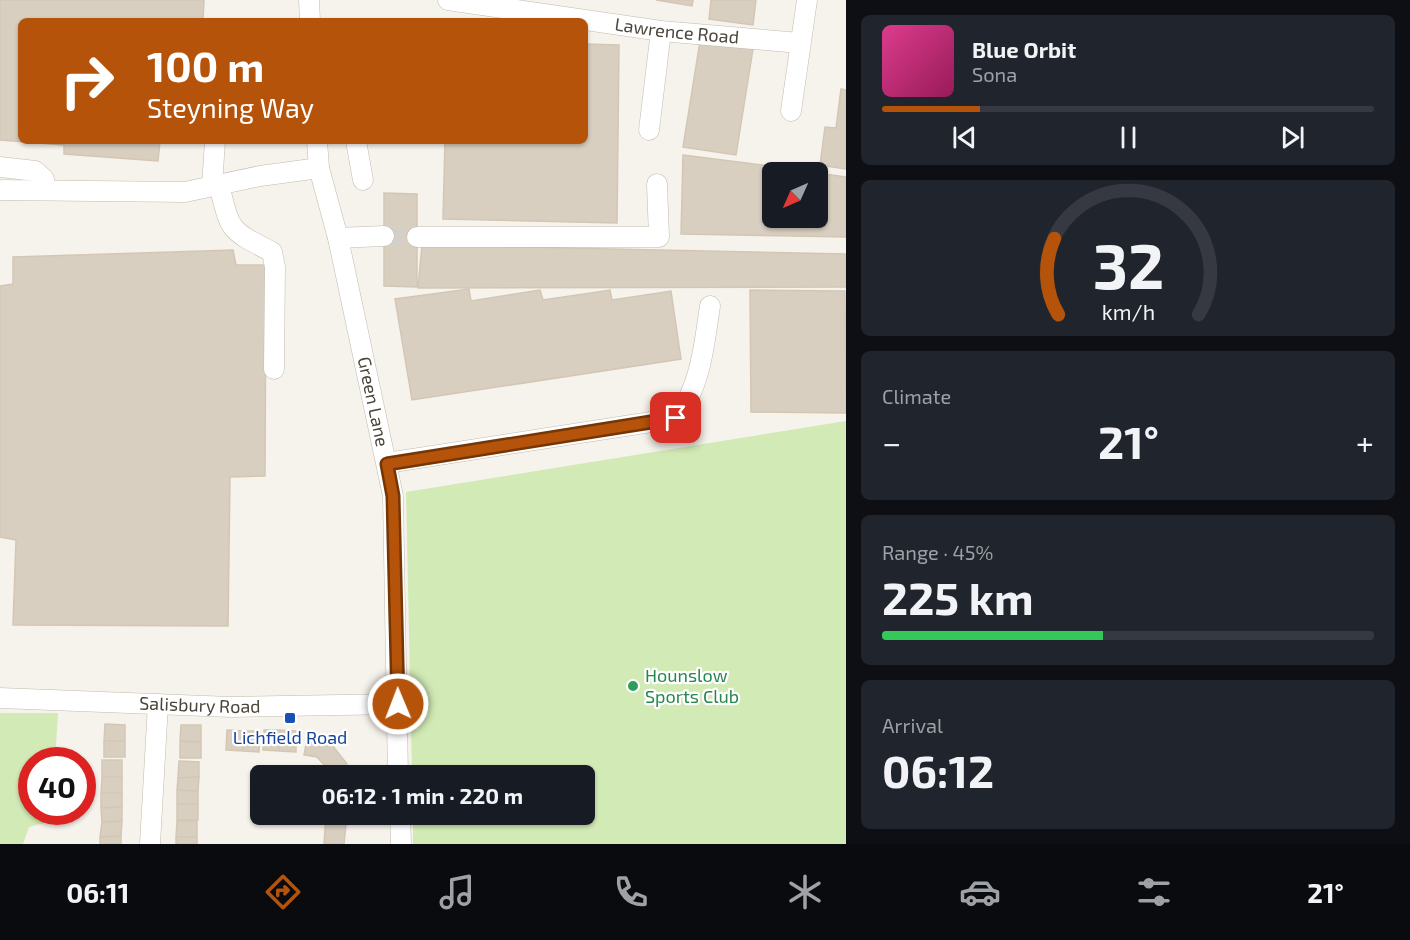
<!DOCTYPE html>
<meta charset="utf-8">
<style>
body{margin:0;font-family:"Exo 2",sans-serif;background:#20242c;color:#f1f3f6;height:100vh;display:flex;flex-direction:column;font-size:22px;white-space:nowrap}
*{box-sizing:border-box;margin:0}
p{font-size:20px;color:#9ea1a6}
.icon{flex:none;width:33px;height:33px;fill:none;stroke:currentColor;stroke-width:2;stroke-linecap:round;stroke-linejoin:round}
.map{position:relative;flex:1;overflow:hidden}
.panel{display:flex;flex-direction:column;gap:15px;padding:15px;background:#0d0f14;width:564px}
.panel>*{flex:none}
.top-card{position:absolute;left:18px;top:18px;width:570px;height:126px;border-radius:9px;box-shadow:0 2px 4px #0004;background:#b45309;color:#fff;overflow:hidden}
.needle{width:39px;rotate:225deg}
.controls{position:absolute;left:762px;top:162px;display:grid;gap:12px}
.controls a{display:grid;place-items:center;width:66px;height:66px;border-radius:9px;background:#171b24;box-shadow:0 2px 4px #0004;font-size:30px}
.speed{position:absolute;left:18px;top:747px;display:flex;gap:12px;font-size:30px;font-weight:700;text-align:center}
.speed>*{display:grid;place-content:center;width:78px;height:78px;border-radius:50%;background:#171b24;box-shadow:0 2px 4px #0004;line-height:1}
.speed .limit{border:9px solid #d22;background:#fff;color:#111}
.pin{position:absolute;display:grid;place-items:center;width:51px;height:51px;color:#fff;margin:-26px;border-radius:12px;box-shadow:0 3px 9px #0006}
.me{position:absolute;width:66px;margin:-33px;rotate:359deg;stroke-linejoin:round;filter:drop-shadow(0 0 4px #0008)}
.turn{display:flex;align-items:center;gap:21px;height:126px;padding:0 30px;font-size:27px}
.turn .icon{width:78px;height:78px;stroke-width:2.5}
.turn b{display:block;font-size:42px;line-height:51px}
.big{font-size:45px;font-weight:700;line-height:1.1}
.panel .tile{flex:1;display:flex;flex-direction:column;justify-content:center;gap:9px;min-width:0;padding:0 21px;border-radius:9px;background:#20242c}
.panel .dial{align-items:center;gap:0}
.dial svg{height:156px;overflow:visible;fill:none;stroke:#363941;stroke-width:7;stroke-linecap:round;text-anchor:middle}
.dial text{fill:#f1f3f6;stroke:none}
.song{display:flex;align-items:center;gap:18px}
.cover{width:72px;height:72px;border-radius:9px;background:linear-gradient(135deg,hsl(330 70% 55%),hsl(330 70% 35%))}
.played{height:6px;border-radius:3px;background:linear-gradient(90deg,#b45309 20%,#363941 20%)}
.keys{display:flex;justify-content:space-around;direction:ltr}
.heat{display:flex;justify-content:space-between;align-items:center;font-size:33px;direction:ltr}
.charge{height:9px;border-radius:4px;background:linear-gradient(90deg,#34c759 45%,#363941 0)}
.trip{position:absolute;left:250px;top:765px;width:345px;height:60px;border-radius:9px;background:#171b24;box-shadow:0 2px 4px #0004;font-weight:700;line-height:60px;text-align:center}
.tabs{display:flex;height:96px;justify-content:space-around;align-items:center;background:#090b0e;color:#9ea1a6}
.tabs .icon{width:42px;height:42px}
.tabs .on{color:#b45309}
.tabs b{font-size:27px;color:#f1f3f6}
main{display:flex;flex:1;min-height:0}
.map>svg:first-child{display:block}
</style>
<main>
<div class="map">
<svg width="846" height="844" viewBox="0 0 846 844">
<rect width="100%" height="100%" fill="#f6f3ec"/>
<path fill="#d2eab5" d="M846,421V844H413V815L585,814V776L412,775L406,492Z
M0,713H58L55,760H32V812H52V821L29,827L23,844H0Z"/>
<path fill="#d8cfc1" stroke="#d3c7b4" stroke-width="1.5" d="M0,0H204L203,21H21V141H160L158,161L64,154V145L0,140Z
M656,0H693L692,6Z
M711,0H756L753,25L709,19Z
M700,41L753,49L736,155L683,147Z
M585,44L619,45L617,223L443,219L445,141H585Z
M841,89L846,90V169L820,165L825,127L836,128Z
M683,155L816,172H772V218H818V173L846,177V237L681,234Z
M384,193L417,194V287L384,286Z
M422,245L846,254V287L418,288Z
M233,250L236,265H266L265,476L230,477L228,626L13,625L16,540L0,537V286L13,284V257Z
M469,289L471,301L540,290L543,300L610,290L612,300L671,291L681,359L412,400L395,299Z
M750,290L845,291L846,413L751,412Z
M105,724L125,725V741H104Z
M181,725H201V742L180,741Z
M227,730L243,731V751L226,750Z
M264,730H280L279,751L263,750Z
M280,730L296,731V752L279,751Z
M243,731H260L259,752L243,751Z
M308,734L325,736L347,764L345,776H325L327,768L317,757L304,755Z
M104,741H125V757H104Z
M180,741L201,742V758H180Z
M102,760H122V777H102Z
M179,761L199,762V777L178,778Z
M102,777H122V793H101Z
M199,777L198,791L177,790L178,778Z
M177,790L198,791V804H177Z
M101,793H122V807L101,808Z
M177,804H198V820H177Z
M122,807V821L102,822L101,808Z
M326,814H347L344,844H324Z
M122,821L121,836L100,837L102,822Z
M177,821H197V837H176Z
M121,836V844H100V837Z
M176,837H197V844H176Z"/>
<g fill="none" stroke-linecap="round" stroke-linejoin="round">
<path stroke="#d4d0c8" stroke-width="20" stroke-dasharray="20 10" stroke-linecap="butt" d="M384,236L417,237"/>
<defs>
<g id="minor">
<path d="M309,0L310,21"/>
<path id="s1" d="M448,0L661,31L800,43"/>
<path d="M791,111L807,0"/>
<path d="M649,130L661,31"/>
<path id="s2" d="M317,141L319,168L338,238L393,496L398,776"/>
<path d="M356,141L363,180"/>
<path d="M0,167L35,171L44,179L45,190"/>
<path d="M219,185C231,232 228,229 272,252L275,267L274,369"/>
<path d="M212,186L215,141"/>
<path d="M0,190L185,192L260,176L319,168"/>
<path d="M417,237H659L657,184"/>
<path d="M338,238L384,236"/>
<path d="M387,463L677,418C701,384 704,346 710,306"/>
<path id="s3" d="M0,698L231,707L397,704"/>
<path d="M400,814L401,844"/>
<path d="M150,844L158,704"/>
</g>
</defs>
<use href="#minor" stroke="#c2bbae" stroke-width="21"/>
<use href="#minor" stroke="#fff" stroke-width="20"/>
</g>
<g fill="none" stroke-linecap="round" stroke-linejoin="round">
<defs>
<path id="route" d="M398,704L393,496L387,464L676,418"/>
</defs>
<use href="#route" stroke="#753606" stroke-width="15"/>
<use href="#route" stroke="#b45309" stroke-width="10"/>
</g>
<circle fill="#2e9e5b" stroke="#fff" stroke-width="2" cx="633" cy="686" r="6"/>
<rect fill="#1a4fb4" stroke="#fff" stroke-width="2" x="284" y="712" width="12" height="12" rx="3"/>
<g text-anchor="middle" stroke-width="4.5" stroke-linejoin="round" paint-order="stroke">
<g font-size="18" fill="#4b4439" stroke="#fff">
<text dy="6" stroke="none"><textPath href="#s1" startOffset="231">Lawrence Road</textPath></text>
<text dy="6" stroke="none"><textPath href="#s2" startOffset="267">Green Lane</textPath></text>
<text dy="6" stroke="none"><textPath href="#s3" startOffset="200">Salisbury Road</textPath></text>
</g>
<g font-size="18" fill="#27864d" stroke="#fff" text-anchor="start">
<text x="645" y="682">Hounslow<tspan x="645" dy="21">Sports Club</tspan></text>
</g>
<g font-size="18" fill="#164399" stroke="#fff">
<text x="290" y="744">Lichfield Road</text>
</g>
</g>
</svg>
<div class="controls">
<a><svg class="needle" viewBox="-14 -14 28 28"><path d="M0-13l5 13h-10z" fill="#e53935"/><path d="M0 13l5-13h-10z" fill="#9ea1a6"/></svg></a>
</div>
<div class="speed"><div class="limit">40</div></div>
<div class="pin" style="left:676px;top:418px;background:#d93025"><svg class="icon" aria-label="arrive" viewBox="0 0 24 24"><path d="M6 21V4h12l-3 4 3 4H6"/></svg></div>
<svg class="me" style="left:398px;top:704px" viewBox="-20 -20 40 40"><circle r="17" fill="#b45309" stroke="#fff" stroke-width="3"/><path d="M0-11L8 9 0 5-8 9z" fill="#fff"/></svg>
<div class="trip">06:12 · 1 min · 220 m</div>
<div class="top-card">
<div class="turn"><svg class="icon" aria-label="right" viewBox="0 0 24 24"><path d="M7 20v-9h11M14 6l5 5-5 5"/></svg><div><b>100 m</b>Steyning Way</div></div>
</div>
</div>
<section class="panel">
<div class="tile">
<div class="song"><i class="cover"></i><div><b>Blue Orbit</b><p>Sona</p></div></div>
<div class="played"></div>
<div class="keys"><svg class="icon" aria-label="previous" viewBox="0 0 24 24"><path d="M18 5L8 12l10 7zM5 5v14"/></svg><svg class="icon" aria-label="pause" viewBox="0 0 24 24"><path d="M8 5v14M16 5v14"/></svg><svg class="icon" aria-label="next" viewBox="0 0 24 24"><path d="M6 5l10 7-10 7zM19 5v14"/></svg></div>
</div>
<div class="tile dial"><svg viewBox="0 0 100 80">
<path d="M14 69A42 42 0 1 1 86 69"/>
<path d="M14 69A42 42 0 0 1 12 30" stroke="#b45309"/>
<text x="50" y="56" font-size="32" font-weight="700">32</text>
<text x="50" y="72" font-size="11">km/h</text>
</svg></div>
<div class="tile"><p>Climate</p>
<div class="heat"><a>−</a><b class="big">21°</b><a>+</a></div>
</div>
<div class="tile"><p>Range · 45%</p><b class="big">225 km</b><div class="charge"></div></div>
<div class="tile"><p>Arrival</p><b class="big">06:12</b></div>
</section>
</main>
<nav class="tabs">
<b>06:11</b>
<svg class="icon on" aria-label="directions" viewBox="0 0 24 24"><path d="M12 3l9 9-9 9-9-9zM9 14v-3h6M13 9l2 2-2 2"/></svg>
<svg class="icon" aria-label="music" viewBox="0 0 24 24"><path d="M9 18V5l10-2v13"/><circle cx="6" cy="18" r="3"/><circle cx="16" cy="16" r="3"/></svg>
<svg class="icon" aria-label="phone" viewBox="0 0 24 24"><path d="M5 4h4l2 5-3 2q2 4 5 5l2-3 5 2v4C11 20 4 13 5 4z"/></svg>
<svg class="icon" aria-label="climate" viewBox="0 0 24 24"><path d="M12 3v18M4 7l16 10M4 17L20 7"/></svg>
<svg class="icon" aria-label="car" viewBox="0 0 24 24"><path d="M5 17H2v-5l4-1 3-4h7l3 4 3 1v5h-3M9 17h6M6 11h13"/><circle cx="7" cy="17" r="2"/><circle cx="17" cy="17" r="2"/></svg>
<svg class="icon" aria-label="filters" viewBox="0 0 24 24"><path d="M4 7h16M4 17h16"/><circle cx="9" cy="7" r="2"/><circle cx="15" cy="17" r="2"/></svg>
<b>21°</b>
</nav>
